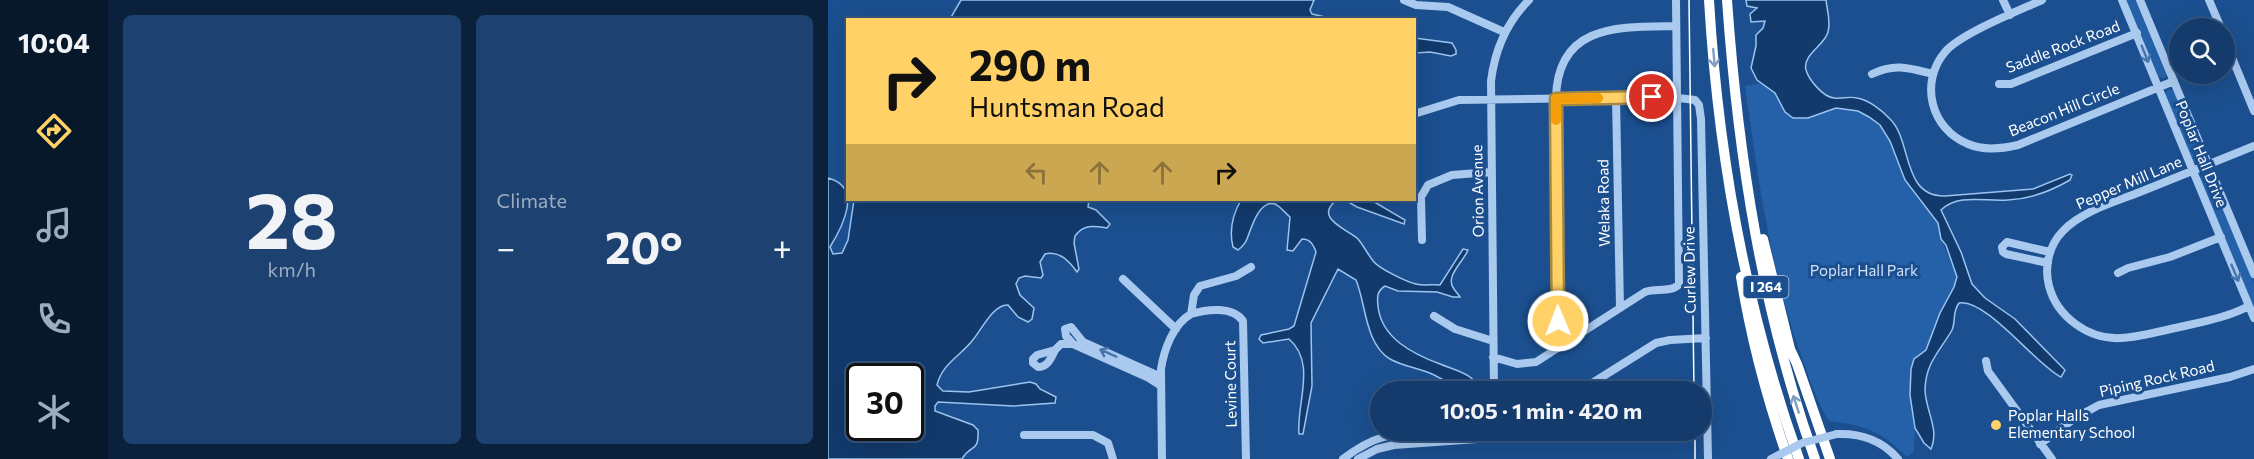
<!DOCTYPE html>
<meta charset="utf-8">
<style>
body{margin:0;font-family:Commissioner,sans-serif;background:#1d4271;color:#f1f3f6;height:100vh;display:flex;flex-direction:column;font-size:22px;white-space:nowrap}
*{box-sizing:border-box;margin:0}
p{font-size:20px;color:#9dadc1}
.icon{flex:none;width:33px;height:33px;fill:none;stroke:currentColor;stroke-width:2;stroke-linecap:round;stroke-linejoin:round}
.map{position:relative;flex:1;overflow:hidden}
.sheet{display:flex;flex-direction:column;gap:15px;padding:15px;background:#0b203b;width:720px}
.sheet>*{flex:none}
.guide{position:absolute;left:18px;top:18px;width:570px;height:183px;border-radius:0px;box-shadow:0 6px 24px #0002,0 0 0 2px #33557e;background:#ffd166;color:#111;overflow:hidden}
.tools{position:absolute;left:1341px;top:18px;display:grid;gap:12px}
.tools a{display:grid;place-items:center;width:66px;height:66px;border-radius:50%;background:#143b6b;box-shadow:0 6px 24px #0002,0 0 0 2px #33557e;font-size:30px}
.speed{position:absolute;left:18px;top:363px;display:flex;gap:12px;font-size:30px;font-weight:700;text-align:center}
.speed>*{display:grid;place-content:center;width:78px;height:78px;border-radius:50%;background:#143b6b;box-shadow:0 6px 24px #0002,0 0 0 2px #33557e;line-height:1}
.speed .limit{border:3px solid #111;border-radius:9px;background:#fff;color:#111}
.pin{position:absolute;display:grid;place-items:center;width:51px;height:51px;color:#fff;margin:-26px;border:3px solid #fff;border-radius:50%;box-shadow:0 2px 6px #0007}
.me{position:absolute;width:66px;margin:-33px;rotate:359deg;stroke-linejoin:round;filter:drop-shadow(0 0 4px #0008)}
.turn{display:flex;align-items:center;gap:21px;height:126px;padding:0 24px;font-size:27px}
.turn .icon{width:78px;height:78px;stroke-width:2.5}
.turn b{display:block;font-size:42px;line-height:51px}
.lanes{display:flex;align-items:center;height:57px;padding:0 24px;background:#0003;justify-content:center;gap:30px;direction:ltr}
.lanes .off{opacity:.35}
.big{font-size:45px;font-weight:700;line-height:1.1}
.sheet .tile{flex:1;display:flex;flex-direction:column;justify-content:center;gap:9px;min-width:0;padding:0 21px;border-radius:9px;background:#1d4271}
.sheet .dial{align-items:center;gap:0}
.dial b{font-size:78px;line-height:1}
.heat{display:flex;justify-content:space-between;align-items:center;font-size:33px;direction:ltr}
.sheet .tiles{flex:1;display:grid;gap:15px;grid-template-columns:repeat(2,1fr)}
.trip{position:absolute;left:542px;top:381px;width:342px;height:60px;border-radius:30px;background:#143b6b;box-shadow:0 6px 24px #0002,0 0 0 2px #33557e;font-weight:700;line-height:60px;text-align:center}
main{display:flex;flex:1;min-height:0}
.tabs{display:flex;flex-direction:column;width:108px;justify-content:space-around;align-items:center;background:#08182b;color:#9dadc1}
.tabs .icon{width:42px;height:42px}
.tabs .selected{color:#ffd166}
.tabs b{font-size:27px;color:#f1f3f6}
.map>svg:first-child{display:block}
</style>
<main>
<nav class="tabs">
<b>10:04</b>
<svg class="icon selected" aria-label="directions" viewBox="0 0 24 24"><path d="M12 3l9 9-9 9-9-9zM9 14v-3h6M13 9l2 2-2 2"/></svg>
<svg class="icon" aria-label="music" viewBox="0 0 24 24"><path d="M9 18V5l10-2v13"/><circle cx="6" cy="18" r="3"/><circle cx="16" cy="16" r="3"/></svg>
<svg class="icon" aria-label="phone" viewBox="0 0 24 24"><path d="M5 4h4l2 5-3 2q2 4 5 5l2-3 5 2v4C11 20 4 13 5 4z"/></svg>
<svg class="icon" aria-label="climate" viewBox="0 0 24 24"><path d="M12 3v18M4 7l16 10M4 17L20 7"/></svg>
</nav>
<section class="sheet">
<div class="tiles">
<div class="tile dial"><b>28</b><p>km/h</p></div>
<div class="tile"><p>Climate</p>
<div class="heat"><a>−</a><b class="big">20°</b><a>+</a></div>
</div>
</div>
</section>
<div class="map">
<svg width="1426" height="459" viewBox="0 0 1426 459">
<rect width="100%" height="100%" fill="#1b4f8f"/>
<path fill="#2461a8" d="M1297,0H1309L1339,73L1337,78L1329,77Z
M933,83L947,93L957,112L980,118L1008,108L1030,111L1041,117L1052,126L1062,141L1082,187L1110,223L1113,239L1129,277L1126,287L1112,313L1098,350L1086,359L1082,395L1087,428L1086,452L1079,457C1053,431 1037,425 1001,421C988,401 982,380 974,358C942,271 930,177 917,86Z
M1340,89L1347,91L1374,155L1371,162H1365L1336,95Z
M1375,173L1382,175L1426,282V313L1371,179Z"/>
<path fill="#123a6d" stroke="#9cc4f0" stroke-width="1.5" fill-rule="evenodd" d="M133,0H486L482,10L484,14L506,19H122Z
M918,0H998C999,10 1003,21 1000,32C997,45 974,55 978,70C981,80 995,97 1006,98C1014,99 1022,96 1029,98C1041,100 1055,111 1063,120C1084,142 1074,197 1117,196L1205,189L1242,174L1244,175L1242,180C1223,191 1203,199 1180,200C1158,202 1131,193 1113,210L1133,252L1144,284L1157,298L1187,319L1237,370L1233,377C1208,365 1158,298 1131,303C1124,312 1128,321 1124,330C1112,351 1098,362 1097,389C1097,410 1112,429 1103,449L1096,443L1087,428L1082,395L1083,369L1086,359L1098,350L1112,313L1126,287L1129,277L1118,245L1113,239L1110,223L1077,180L1062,141L1052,125L1041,117L1030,111L1008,108L980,118H965L957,112L947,93L929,80L923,68L928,46V35L935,28L937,21L923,22L922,14L929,8L919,6Z
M587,38L624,43L628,50V54L623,56L602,52L587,53Z
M0,178C35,187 15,226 2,247L5,254L14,253L20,240L26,200H261L260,207L268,210L282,224L279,228C266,226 256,224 247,236L246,243L251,269L249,272C241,261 231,250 217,254L212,262L215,275L213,278L197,276L191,278L188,284L192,295L206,308L204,319L200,322L190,317L180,305C165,304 153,331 144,341C132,356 114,364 109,385L115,391L141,392L202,382L208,384L212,389L228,397L227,403L185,406L110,402L107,406V411L145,425L150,430C151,454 143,443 134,459H0ZM82,376V428H32V376Z
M413,200H509C484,218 521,230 530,239C536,246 540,255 546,262C552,269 579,282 588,284C596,286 605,284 612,285L635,249L640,250C636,261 616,277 626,289C628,292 630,294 632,297H625L609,292L570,291L557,286C549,291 549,297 550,306C553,338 585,354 612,364C629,371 645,373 653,391C625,392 629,386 606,375C592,368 576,367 562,359C537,344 538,304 528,280L510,269L483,323L484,386L475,434H471C468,404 489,363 461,339L435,343L431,339L433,335L461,329L466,326L488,252C485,244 482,239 474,239L465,251L459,250L462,217C458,214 452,206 447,204C431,199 423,229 419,239C417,244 414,247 410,250L405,247C401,231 405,214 413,200Z
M517,200H543L577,220L576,224L529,207Z"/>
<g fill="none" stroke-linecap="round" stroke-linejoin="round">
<path stroke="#a9c9ee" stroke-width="8" d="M576,0L588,5L620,7L676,32
M1175,0L1182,15
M1214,0C1190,11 1132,34 1117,52C1091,83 1103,129 1140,144C1156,151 1173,149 1190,145L1346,81
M1294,0L1426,318
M1312,0L1426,274
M1381,0L1393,28
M1396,38L1426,111
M1044,74C1067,63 1081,68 1105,74
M1171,84H1183L1309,33
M788,98L792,308
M586,114L631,100L842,97L867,100L871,105L873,119L880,459
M594,240L593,197L600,185L624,175L663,172
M1220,263L1178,254L1175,252L1174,247L1179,242L1222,252
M1290,273L1300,268L1342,257L1393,237
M295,279L348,329
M1421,306C1398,318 1373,322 1347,328C1329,332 1311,337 1293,338C1261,340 1229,317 1221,286C1216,267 1221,245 1235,231C1254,211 1287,202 1312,192C1350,177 1388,161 1426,146
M363,314C379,309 405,306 415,321L418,459
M606,316L627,329L665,341
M733,345L730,306L728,99C729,23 792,27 848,26
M227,350C223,358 220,367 210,367L205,363V359L209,355Z
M227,350L233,344H245
M665,357L689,364L708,362L817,292C827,288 844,293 851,284L848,0
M1158,361L1160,371L1224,459
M333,386L319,377L245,344L238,336L237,329L243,327L255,342L333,377
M666,392L663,81C667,49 678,23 701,0
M750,392L828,343L842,340L878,338
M1009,434C1033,433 1055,441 1070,459
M196,435H265L280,443L285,459
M1212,444L1247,418L1271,405L1402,377L1426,369
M334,459L333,369C336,350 345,324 363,314L366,295L372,286L408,276L423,267
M515,459C528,449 541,441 556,437C576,432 656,427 673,435
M530,459L549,449L566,445L663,438L685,430"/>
<path stroke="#fff" stroke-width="10" d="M881,0C890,155 919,313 971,459
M899,0C910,156 934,312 987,459
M935,239L962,349L969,364L1002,459
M913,277C923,339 939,399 960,459"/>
<path stroke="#fff" stroke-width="1.5" d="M861,0L866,392
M867,430V459"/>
<path stroke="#a9c9ee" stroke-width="8" d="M943,459L974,443L1009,434"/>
</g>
<defs><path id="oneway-shaft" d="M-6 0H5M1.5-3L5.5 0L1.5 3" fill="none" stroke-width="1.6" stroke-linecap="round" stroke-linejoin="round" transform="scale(1.5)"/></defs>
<g stroke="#4674ac">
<use href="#oneway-shaft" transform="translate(1317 54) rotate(68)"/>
<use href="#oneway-shaft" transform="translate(1407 273) rotate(67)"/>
<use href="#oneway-shaft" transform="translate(280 353) rotate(-156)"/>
</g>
<g stroke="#829ec1">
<use href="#oneway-shaft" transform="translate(886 58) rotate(85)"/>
<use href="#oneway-shaft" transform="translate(968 404) rotate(-108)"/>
</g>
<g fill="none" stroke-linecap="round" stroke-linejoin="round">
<defs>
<path id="route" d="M730,321L728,99L824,97"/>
</defs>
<use href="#route" stroke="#a68842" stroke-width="15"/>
<use href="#route" stroke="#ffd166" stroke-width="10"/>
<path stroke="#f59e0b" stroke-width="10" d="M728,120V99L770,98"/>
</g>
<circle fill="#ffd166" stroke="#1b4f8f" stroke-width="2" cx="1168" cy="425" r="6"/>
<g text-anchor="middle" stroke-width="6" stroke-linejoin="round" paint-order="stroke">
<rect fill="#1b4f8f" stroke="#bbcadd" stroke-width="1.5" x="915.5" y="276" width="45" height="22" rx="4.5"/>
<g font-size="14" font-weight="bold" fill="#fff">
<text x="938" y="292">I 264</text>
</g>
<g font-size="15" fill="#fff" stroke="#1b4f8f">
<text transform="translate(1235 47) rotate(-21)" y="5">Saddle Rock Road</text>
<text transform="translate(1236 110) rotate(-22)" y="5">Beacon Hill Circle</text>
<text transform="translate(1373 154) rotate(68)" y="5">Poplar Hall Drive</text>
<text transform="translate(1301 183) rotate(-23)" y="5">Pepper Mill Lane</text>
<text transform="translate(650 191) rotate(-91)" y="5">Orion Avenue</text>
<text transform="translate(776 203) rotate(-91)" y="5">Welaka Road</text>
<text transform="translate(862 270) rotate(-91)" y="5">Curlew Drive</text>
<text transform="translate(1329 379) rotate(-13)" y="5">Piping Rock Road</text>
<text transform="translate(403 384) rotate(-91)" y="5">Levine Court</text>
</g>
<g font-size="15" fill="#cfe3fa" stroke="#1b4f8f">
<text x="1036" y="276">Poplar Hall Park</text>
</g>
<g font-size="15" fill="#fff" stroke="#1b4f8f" text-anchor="start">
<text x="1180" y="421">Poplar Halls<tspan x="1180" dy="17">Elementary School</tspan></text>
</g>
</g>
</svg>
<div class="tools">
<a><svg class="icon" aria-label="search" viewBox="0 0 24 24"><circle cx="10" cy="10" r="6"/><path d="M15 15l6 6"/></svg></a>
</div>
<div class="speed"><div class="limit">30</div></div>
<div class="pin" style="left:824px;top:97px;background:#d93025"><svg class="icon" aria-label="arrive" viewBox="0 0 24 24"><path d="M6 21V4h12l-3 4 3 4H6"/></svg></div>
<svg class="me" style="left:730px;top:321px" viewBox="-20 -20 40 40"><circle r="17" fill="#ffd166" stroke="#fff" stroke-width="3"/><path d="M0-11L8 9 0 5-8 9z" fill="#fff"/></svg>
<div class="trip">10:05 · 1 min · 420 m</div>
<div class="guide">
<div class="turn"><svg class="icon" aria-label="right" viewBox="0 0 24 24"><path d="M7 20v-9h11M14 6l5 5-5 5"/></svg><div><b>290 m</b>Huntsman Road</div></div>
<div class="lanes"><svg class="icon off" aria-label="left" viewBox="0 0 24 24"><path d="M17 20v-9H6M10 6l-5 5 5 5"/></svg><svg class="icon off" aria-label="ahead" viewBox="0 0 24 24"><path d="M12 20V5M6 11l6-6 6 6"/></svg><svg class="icon off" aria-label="ahead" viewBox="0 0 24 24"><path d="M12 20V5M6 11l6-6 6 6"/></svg><svg class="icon" aria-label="right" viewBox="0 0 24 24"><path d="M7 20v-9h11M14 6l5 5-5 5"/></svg></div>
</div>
</div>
</main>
